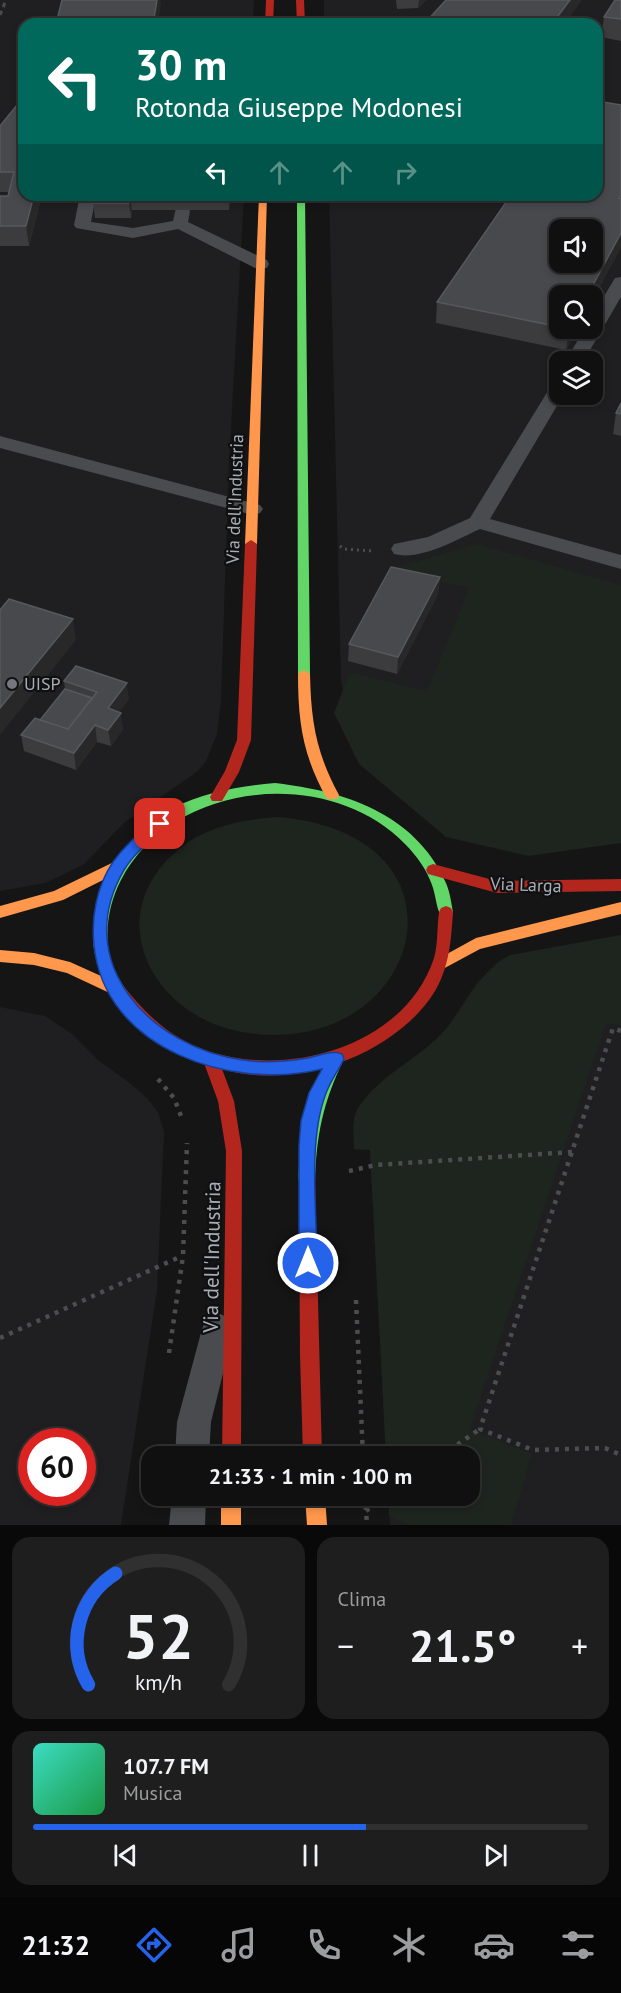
<!DOCTYPE html>
<html lang="it">
<meta charset="utf-8">
<style>
body{margin:0;font-family:"PT Sans",sans-serif;background:#1e1e1e;color:#f1f3f6;height:100vh;display:flex;flex-direction:column;font-size:22px;white-space:nowrap}
*{box-sizing:border-box;margin:0}
p{font-size:20px;color:#9c9d9f}
.icon{flex:none;width:33px;height:33px;fill:none;stroke:currentColor;stroke-width:2;stroke-linecap:round;stroke-linejoin:round}
.map{position:relative;height:1525px;overflow:hidden}
.sheet{display:flex;flex-direction:column;gap:12px;padding:12px;background:#090909;flex:1}
.sheet>*{flex:none}
.guide{position:absolute;left:18px;top:18px;width:585px;height:183px;border-radius:18px;box-shadow:0 3px 9px #0003,0 0 0 2px #303030;background:#00695c;color:#fff;overflow:hidden}
.controls{position:absolute;left:549px;top:219px;display:grid;gap:12px}
.controls a{display:grid;place-items:center;width:54px;height:54px;border-radius:12px;background:#101010;box-shadow:0 3px 9px #0003,0 0 0 2px #303030;font-size:30px}
.speed{position:absolute;left:18px;top:1428px;display:flex;gap:12px;font-size:30px;font-weight:700;text-align:center}
.speed>*{display:grid;place-content:center;width:78px;height:78px;border-radius:50%;background:#101010;box-shadow:0 3px 9px #0003,0 0 0 2px #303030;line-height:1}
.speed .limit{border:9px solid #d22;background:#fff;color:#111}
.pin{position:absolute;display:grid;place-items:center;width:51px;height:51px;color:#fff;margin:-26px;border-radius:12px;box-shadow:0 3px 9px #0006}
.me{position:absolute;width:66px;margin:-33px;rotate:0deg;stroke-linejoin:round;filter:drop-shadow(0 0 4px #0008)}
.turn{display:flex;align-items:center;gap:21px;height:126px;padding:0 18px;font-size:27px}
.turn .icon{width:78px;height:78px;stroke-width:2.5}
.turn b{display:block;font-size:42px;line-height:51px}
.lanes{display:flex;align-items:center;height:57px;padding:0 18px;background:#0003;justify-content:center;gap:30px;direction:ltr}
.lanes .off{opacity:.35}
.big{font-size:45px;font-weight:800;line-height:1.1}
.sheet .card{flex:1;display:flex;flex-direction:column;justify-content:center;gap:9px;min-width:0;padding:0 21px;border-radius:18px;background:#1e1e1e}
.sheet .dial{align-items:center;gap:0}
.dial svg{height:156px;overflow:visible;fill:none;stroke:#303030;stroke-width:7;stroke-linecap:round;text-anchor:middle}
.dial text{fill:#f1f3f6;stroke:none}
.song{display:flex;align-items:center;gap:18px}
.cover{width:72px;height:72px;border-radius:9px;background:linear-gradient(135deg,hsl(170 70% 55%),hsl(140 70% 35%))}
.played{height:6px;border-radius:3px;background:linear-gradient(90deg,#2563eb 60%,#303030 60%)}
.keys{display:flex;justify-content:space-around;direction:ltr}
.heat{display:flex;justify-content:space-between;align-items:center;font-size:33px;direction:ltr}
.sheet .tiles{flex:1;display:grid;gap:12px;grid-template-columns:1fr 1fr}
.card:last-child{grid-column:span 2}
.trip{position:absolute;left:141px;top:1446px;width:339px;height:60px;border-radius:18px;background:#101010;box-shadow:0 3px 9px #0003,0 0 0 2px #303030;font-weight:800;line-height:60px;text-align:center}
.tabs{display:flex;height:96px;justify-content:space-around;align-items:center;background:#060606;color:#9c9d9f}
.tabs .icon{width:42px;height:42px}
.tabs .current{color:#2563eb}
.tabs b{font-size:27px;color:#f1f3f6}
.map>svg:first-child{display:block}
</style>
<div class="map">
<svg width="621" height="1525" viewBox="0 0 621 1525">
<rect width="100%" height="100%" fill="#151516"/>
<path fill="#1f1f21" fill-rule="evenodd" d="M0,0H254L253,24H24V195H244L229,463L221,700L217,734L206,761L198,771L124,823L83,865L45,883L0,891Z
M324,0H621V831L349,730L341,679L329,195H597V24H324ZM560,230H592V262H560ZM560,296H592V328H560ZM560,362H592V394H560Z
M621,935V1525H390L388,1496H470V1456H386L370,1150L354,1149V1118L371,1092L422,1053L445,1031L476,984L499,961L511,955Z
M0,1007L45,1016L72,1034L98,1060L131,1084L147,1098L158,1112L164,1132L157,1290L121,1525H0ZM32,1442H82V1492H32Z"/>
<path fill="#1e241e" d="M477,544L621,585V843L528,856L446,837L359,764L334,713L350,672L427,691L469,588L386,570Z
M277,817C487,834 421,1063 242,1032C151,1016 99,915 179,849C207,826 242,820 277,817Z
M621,935V1025L606,1023L470,1429L532,1454L511,1525H408L389,1516L388,1496H470V1456H386L370,1150L354,1149C354,1136 351,1120 358,1108C379,1075 418,1060 444,1031C469,1004 476,973 511,955Z"/>
<g fill="none" stroke-linecap="round" stroke-linejoin="round">
<path stroke="#4b4d50" stroke-width="3" stroke-dasharray="2 4" stroke-linecap="butt" d="M340,546L344,549L373,551"/>
<path stroke="#4b4d50" stroke-width="4.5" stroke-dasharray="4 6" stroke-linecap="butt" d="M621,1031L613,1028L480,1429L533,1450L605,1448L621,1455
M158,1079L174,1098L183,1121
M349,1171L376,1165L572,1152
M356,1300L363,1456
M0,1338L182,1256
M169,1353L183,1256L187,1143
M441,1456L480,1429
M365,1496L367,1525
M366,1511L387,1496"/>
<path fill="#4a4b4e" fill-rule="evenodd" d="M80,195H96L91,222L133,228L173,221L176,208H188L190,211L188,222L267,260L269,264L267,268H255L178,229L133,238L76,228L74,225Z
M621,277V297L583,362H565L585,328H592V316L615,278Z
M560,381V394H564L490,519L621,555V569L480,529C456,540 420,561 394,554L391,549L394,544L428,537L470,518L551,386L553,382Z
M0,436L260,505L263,509L260,513L253,515L0,448Z
M218,1313L229,1318L234,1329L211,1422L209,1456H175L177,1422L202,1329L207,1318Z
M172,1496H206L205,1525H169Z"/>
<path fill="#63d668" fill-rule="evenodd" d="M297,195H305L310,674L304,678L298,674Z
M275,783C344,791 414,813 445,881C450,891 451,902 453,912L451,916L446,918L441,916C436,907 436,896 432,885C427,870 416,855 405,844C328,765 172,781 121,880C108,905 103,937 112,965C115,973 121,981 125,989L122,994L117,995L112,994C103,976 93,958 93,938C92,885 128,833 173,808C204,792 241,786 275,783Z
M336,1052L342,1054L344,1059C323,1102 316,1136 315,1184L313,1190L307,1192L301,1190C297,1181 299,1171 299,1162C301,1122 312,1089 330,1054Z"/>
<path fill="#ff974d" fill-rule="evenodd" d="M259,195H267L257,544L251,548L245,544Z
M304,670L310,674C311,721 316,753 339,795L337,799H327C303,756 298,723 298,674Z
M118,860L123,862L125,866L123,870L63,900L0,918V906L54,891Z
M621,902V914L480,949L441,970L436,968L433,964L436,960L476,938Z
M0,950L34,953L70,962L121,985L124,990L121,995L116,996L67,973L34,965L0,962Z
M221,1496H241V1525H221Z
M305,1496H325L327,1525H307Z"/>
<path fill="#b3261e" fill-rule="evenodd" d="M266,0H274L273,24H265Z
M296,0H304L305,24H297Z
M251,540L257,544L251,740L239,772L222,801H212L210,797L225,771L237,740L245,544Z
M433,864L497,881L621,879V891L497,893L428,874L426,870L428,866Z
M446,906L451,908L453,912C451,942 449,974 429,1000C386,1058 292,1090 222,1069L234,1101L242,1151L241,1456H222L226,1151L218,1101L204,1063C167,1052 127,1025 109,989L112,984L117,983L122,984C142,1010 165,1033 195,1046C277,1082 404,1050 434,958C438,944 437,926 439,912L441,908Z
M307,1176L313,1178L315,1184L322,1456H303L300,1355L299,1184L301,1178Z"/>
<path stroke="#4a4b4d" stroke-width="3" stroke-dasharray="4.5 4" stroke-linecap="butt" d="M0,15L6,0"/>
</g>
<path fill="#3c3c3f" d="M396,0H426L418,8L397,9Z
M621,0V41L601,37L604,17Z
M621,105V247L592,301V296H560V328H578L566,350L436,323L437,302L597,195Z
M0,126L24,195H42L29,246H0V196H8L9,192H0Z
M230,195L229,210H132L131,218H95L93,203Z
M621,403V436L613,434L616,413Z
M440,577L438,594L397,674L348,661L349,644Z
M64,681L129,699L119,712L123,729L111,746L97,742L76,770L24,751L21,735L40,720L65,689Z"/>
<path fill="#282829" d="M157,0H160L161,3L158,24H153Z
M419,0H426L418,8Z
M570,0H582L565,24H552Z
M34,195H42L29,246L26,226Z
M131,195H134L131,202L132,210L131,218L129,203Z
M621,233V247L592,301V296H587Z
M570,328H578L566,350L569,329Z
M440,577L438,594L397,674L398,657Z
M73,619L76,640L0,735V708Z
M127,683L129,699L110,725L108,708Z
M121,713L123,729L111,746L108,730Z
M95,725L97,742L76,770L74,753Z"/>
<path fill="#48494c" stroke="#56585c" stroke-width="1.5" fill-rule="evenodd" d="M62,0H157L153,24H56Z
M446,0H570L552,24H424Z
M615,0H621V19L604,17Z
M22,99H24V195H34L26,226H0V196H8L14,172H0V126Z
M597,101L621,105V195L619,198L621,199V233L587,296H560V327L437,302L511,195H597ZM560,230H592V262H560Z
M95,195H131L129,203H93Z
M132,195H229V202H131Z
M621,403V414L616,413Z
M391,567L440,577L398,657L349,644Z
M9,599L73,619L0,708V610Z
M76,666L127,683L108,708L121,713L108,730L95,725L74,753L21,735L35,718L68,729L97,692L64,681Z
M65,689L92,698L68,729L40,720Z"/>
<path fill="#2563eb" stroke="#184099" stroke-width="1.5" d="M160,818L167,824L165,827C151,840 134,853 124,870C70,962 151,1048 243,1060C263,1063 282,1062 302,1059C315,1058 330,1049 342,1054L344,1059C338,1071 329,1083 325,1096C308,1143 317,1213 317,1263L315,1269L308,1272L302,1269L299,1263V1146L301,1121L309,1093L322,1069C233,1091 104,1050 94,945C91,916 97,886 113,862C125,845 140,833 155,820Z"/>
<circle fill="#74787e" stroke="#101011" stroke-width="2" cx="12" cy="684" r="6"/>
<g text-anchor="middle" stroke-width="4.5" stroke-linejoin="round" paint-order="stroke">
<g font-size="18" fill="#a7adb6" stroke="#101011">
<text transform="translate(235 499) rotate(-88)" y="6">Via dell'Industria</text>
<text transform="translate(526 885) rotate(2)" y="6">Via Larga</text>
</g>
<g font-size="18" fill="#a7adb6" stroke="#101011" text-anchor="start">
<text x="24" y="690">UISP</text>
</g>
<g font-size="21" fill="#a7adb6" stroke="#101011">
<text transform="translate(212 1257) rotate(-89)" y="7">Via dell'Industria</text>
</g>
</g>
</svg>
<div class="controls">
<a><svg class="icon" aria-label="sound" viewBox="0 0 24 24"><path d="M4 9h4l5-4v14l-5-4H4zM17 9q2 3 0 6"/></svg></a>
<a><svg class="icon" aria-label="search" viewBox="0 0 24 24"><circle cx="10" cy="10" r="6"/><path d="M15 15l6 6"/></svg></a>
<a><svg class="icon" aria-label="layers" viewBox="0 0 24 24"><path d="M12 4l9 5-9 5-9-5zM3 14l9 5 9-5"/></svg></a>
</div>
<div class="speed"><div class="limit">60</div></div>
<div class="pin" style="left:160px;top:824px;background:#d93025"><svg class="icon" aria-label="arrive" viewBox="0 0 24 24"><path d="M6 21V4h12l-3 4 3 4H6"/></svg></div>
<svg class="me" style="left:308px;top:1263px" viewBox="-20 -20 40 40"><circle r="17" fill="#2563eb" stroke="#fff" stroke-width="3"/><path d="M0-11L8 9 0 5-8 9z" fill="#fff"/></svg>
<div class="trip">21:33 · 1 min · 100 m</div>
<div class="guide">
<div class="turn"><svg class="icon" aria-label="left" viewBox="0 0 24 24"><path d="M17 20v-9H6M10 6l-5 5 5 5"/></svg><div><b>30 m</b>Rotonda Giuseppe Modonesi</div></div>
<div class="lanes"><svg class="icon" aria-label="left" viewBox="0 0 24 24"><path d="M17 20v-9H6M10 6l-5 5 5 5"/></svg><svg class="icon off" aria-label="ahead" viewBox="0 0 24 24"><path d="M12 20V5M6 11l6-6 6 6"/></svg><svg class="icon off" aria-label="ahead" viewBox="0 0 24 24"><path d="M12 20V5M6 11l6-6 6 6"/></svg><svg class="icon off" aria-label="right" viewBox="0 0 24 24"><path d="M7 20v-9h11M14 6l5 5-5 5"/></svg></div>
</div>
</div>
<section class="sheet">
<div class="tiles">
<div class="card dial"><svg viewBox="0 0 100 80">
<path d="M14 69A42 42 0 1 1 86 69"/>
<path d="M14 69A42 42 0 0 1 28 12" stroke="#2563eb"/>
<text x="50" y="56" font-size="32" font-weight="700">52</text>
<text x="50" y="72" font-size="11">km/h</text>
</svg></div>
<div class="card"><p>Clima</p>
<div class="heat"><a>−</a><b class="big">21.5°</b><a>+</a></div>
</div>
<div class="card">
<div class="song"><i class="cover"></i><div><b>107.7 FM</b><p>Musica</p></div></div>
<div class="played"></div>
<div class="keys"><svg class="icon" aria-label="previous" viewBox="0 0 24 24"><path d="M18 5L8 12l10 7zM5 5v14"/></svg><svg class="icon" aria-label="pause" viewBox="0 0 24 24"><path d="M8 5v14M16 5v14"/></svg><svg class="icon" aria-label="next" viewBox="0 0 24 24"><path d="M6 5l10 7-10 7zM19 5v14"/></svg></div>
</div>
</div>
</section>
<nav class="tabs">
<b>21:32</b>
<svg class="icon current" aria-label="directions" viewBox="0 0 24 24"><path d="M12 3l9 9-9 9-9-9zM9 14v-3h6M13 9l2 2-2 2"/></svg>
<svg class="icon" aria-label="music" viewBox="0 0 24 24"><path d="M9 18V5l10-2v13"/><circle cx="6" cy="18" r="3"/><circle cx="16" cy="16" r="3"/></svg>
<svg class="icon" aria-label="phone" viewBox="0 0 24 24"><path d="M5 4h4l2 5-3 2q2 4 5 5l2-3 5 2v4C11 20 4 13 5 4z"/></svg>
<svg class="icon" aria-label="climate" viewBox="0 0 24 24"><path d="M12 3v18M4 7l16 10M4 17L20 7"/></svg>
<svg class="icon" aria-label="car" viewBox="0 0 24 24"><path d="M5 17H2v-5l4-1 3-4h7l3 4 3 1v5h-3M9 17h6M6 11h13"/><circle cx="7" cy="17" r="2"/><circle cx="17" cy="17" r="2"/></svg>
<svg class="icon" aria-label="filters" viewBox="0 0 24 24"><path d="M4 7h16M4 17h16"/><circle cx="9" cy="7" r="2"/><circle cx="15" cy="17" r="2"/></svg>
</nav>
